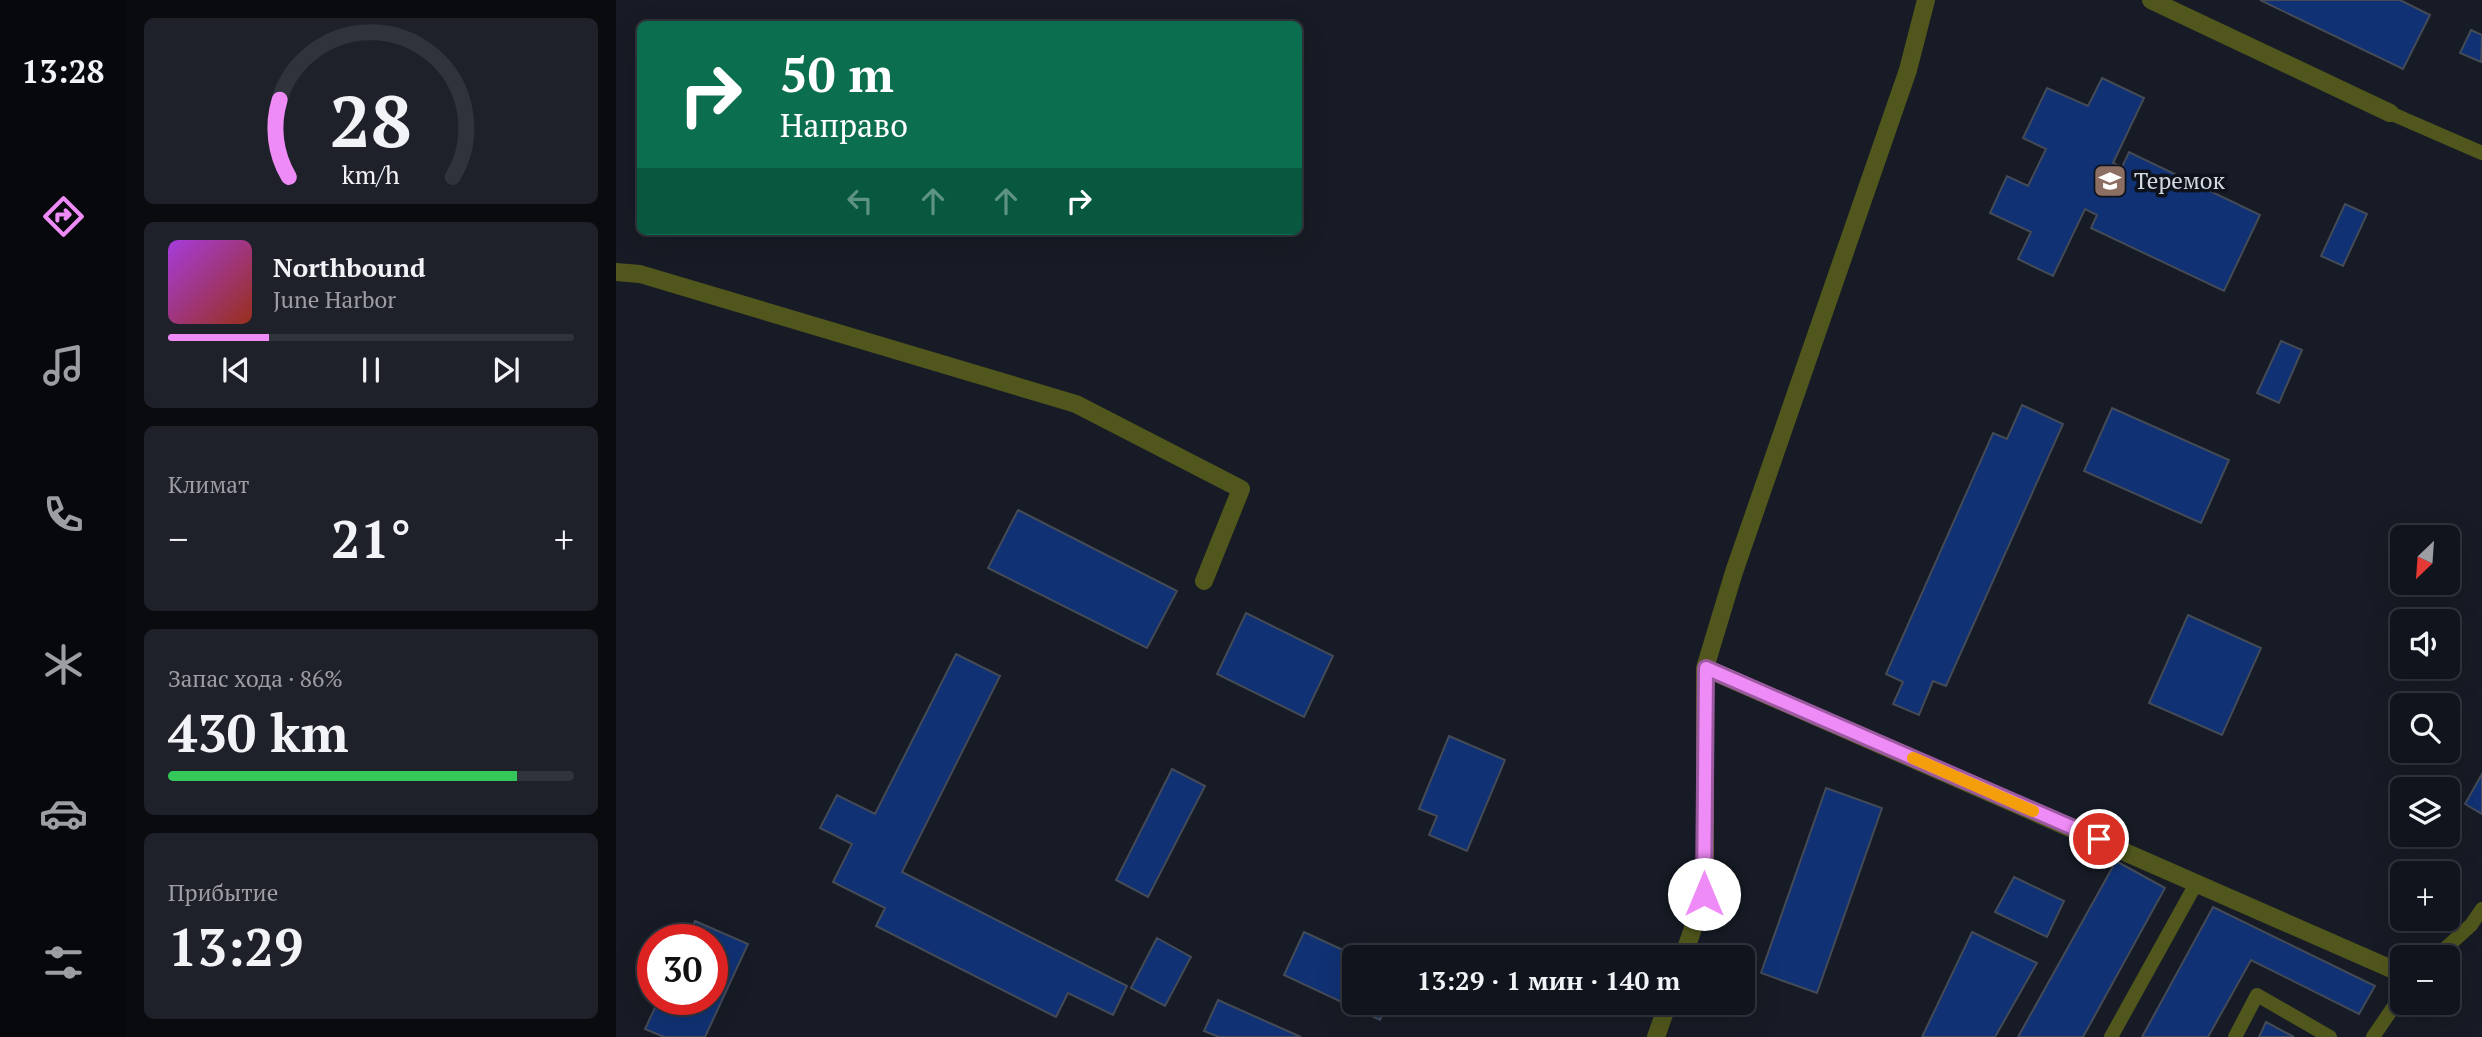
<!DOCTYPE html>
<html lang="ru">
<meta charset="utf-8">
<style>
body{margin:0;font-family:"PT Serif",serif;background:#1e2129;color:#f1f3f6;height:100vh;display:flex;flex-direction:column;font-size:26px;white-space:nowrap}
*{box-sizing:border-box;margin:0}
p{font-size:23px;color:#9c9ea3}
.icon{flex:none;width:38px;height:38px;fill:none;stroke:currentColor;stroke-width:2;stroke-linecap:round;stroke-linejoin:round}
.map{position:relative;flex:1;overflow:hidden}
.sheet{display:flex;flex-direction:column;gap:18px;padding:18px;background:#090b0f;width:490px}
.sheet>*{flex:none}
.hud{position:absolute;left:21px;top:21px;width:665px;height:214px;border-radius:10px;box-shadow:0 7px 28px #0002,0 0 0 2px #30333b;background:#0b6e4f;color:#fff;overflow:hidden}
.needle{width:46px;rotate:205deg}
.tools{position:absolute;left:1774px;top:525px;display:grid;gap:14px}
.tools a{display:grid;place-items:center;width:70px;height:70px;border-radius:10px;background:#10141c;box-shadow:0 7px 28px #0002,0 0 0 2px #30333b;font-size:35px}
.speed{position:absolute;left:21px;top:924px;display:flex;gap:14px;font-size:35px;font-weight:700;text-align:center}
.speed>*{display:grid;place-content:center;width:91px;height:91px;border-radius:50%;background:#10141c;box-shadow:0 7px 28px #0002,0 0 0 2px #30333b;line-height:1}
.speed .limit{border:10px solid #d22;background:#fff;color:#111}
.pin{position:absolute;display:grid;place-items:center;width:60px;height:60px;color:#fff;margin:-30px;border:4px solid #fff;border-radius:50%;box-shadow:0 2px 7px #0007}
.me{position:absolute;width:77px;margin:-38px;rotate:0deg;stroke-linejoin:round;filter:drop-shadow(0 0 5px #0008)}
.turn{display:flex;align-items:center;gap:24px;height:147px;padding:0 28px;font-size:32px}
.turn .icon{width:91px;height:91px;stroke-width:2.5}
.turn b{display:block;font-size:49px;line-height:60px}
.lanes{display:flex;align-items:center;height:66px;padding:0 28px;background:#0003;justify-content:center;gap:35px;direction:ltr}
.lanes .off{opacity:.35}
.big{font-size:52px;font-weight:700;line-height:1.1}
.sheet .card{flex:1;display:flex;flex-direction:column;justify-content:center;gap:10px;min-width:0;padding:0 24px;border-radius:10px;background:#1e2129}
.sheet .dial{align-items:center;gap:0}
.dial svg{height:182px;overflow:visible;fill:none;stroke:#30333b;stroke-width:7;stroke-linecap:round;text-anchor:middle}
.dial text{fill:#f1f3f6;stroke:none}
.song{display:flex;align-items:center;gap:21px}
.cover{width:84px;height:84px;border-radius:10px;background:linear-gradient(135deg,hsl(280 70% 55%),hsl(10 70% 35%))}
.played{height:7px;border-radius:4px;background:linear-gradient(90deg,#ef8bf6 25%,#30333b 25%)}
.keys{display:flex;justify-content:space-around;direction:ltr}
.heat{display:flex;justify-content:space-between;align-items:center;font-size:38px;direction:ltr}
.charge{height:10px;border-radius:5px;background:linear-gradient(90deg,#34c759 86%,#30333b 0)}
.trip{position:absolute;left:726px;top:945px;width:413px;height:70px;border-radius:10px;background:#10141c;box-shadow:0 7px 28px #0002,0 0 0 2px #30333b;font-weight:700;line-height:70px;text-align:center}
main{display:flex;flex:1;min-height:0}
.menu{display:flex;flex-direction:column;width:126px;justify-content:space-around;align-items:center;background:#06080b;color:#9c9ea3}
.menu .icon{width:49px;height:49px}
.menu .on{color:#ef8bf6}
.menu b{font-size:32px;color:#f1f3f6}
.map>svg:first-child{display:block}
</style>
<main>
<nav class="menu">
<b>13:28</b>
<svg class="icon on" aria-label="directions" viewBox="0 0 24 24"><path d="M12 3l9 9-9 9-9-9zM9 14v-3h6M13 9l2 2-2 2"/></svg>
<svg class="icon" aria-label="music" viewBox="0 0 24 24"><path d="M9 18V5l10-2v13"/><circle cx="6" cy="18" r="3"/><circle cx="16" cy="16" r="3"/></svg>
<svg class="icon" aria-label="phone" viewBox="0 0 24 24"><path d="M5 4h4l2 5-3 2q2 4 5 5l2-3 5 2v4C11 20 4 13 5 4z"/></svg>
<svg class="icon" aria-label="climate" viewBox="0 0 24 24"><path d="M12 3v18M4 7l16 10M4 17L20 7"/></svg>
<svg class="icon" aria-label="car" viewBox="0 0 24 24"><path d="M5 17H2v-5l4-1 3-4h7l3 4 3 1v5h-3M9 17h6M6 11h13"/><circle cx="7" cy="17" r="2"/><circle cx="17" cy="17" r="2"/></svg>
<svg class="icon" aria-label="filters" viewBox="0 0 24 24"><path d="M4 7h16M4 17h16"/><circle cx="9" cy="7" r="2"/><circle cx="15" cy="17" r="2"/></svg>
</nav>
<section class="sheet">
<div class="card dial"><svg viewBox="0 0 100 80">
<path d="M14 69A42 42 0 1 1 86 69"/>
<path d="M14 69A42 42 0 0 1 10 35" stroke="#ef8bf6"/>
<text x="50" y="56" font-size="32" font-weight="700">28</text>
<text x="50" y="72" font-size="11">km/h</text>
</svg></div>
<div class="card">
<div class="song"><i class="cover"></i><div><b>Northbound</b><p>June Harbor</p></div></div>
<div class="played"></div>
<div class="keys"><svg class="icon" aria-label="previous" viewBox="0 0 24 24"><path d="M18 5L8 12l10 7zM5 5v14"/></svg><svg class="icon" aria-label="pause" viewBox="0 0 24 24"><path d="M8 5v14M16 5v14"/></svg><svg class="icon" aria-label="next" viewBox="0 0 24 24"><path d="M6 5l10 7-10 7zM19 5v14"/></svg></div>
</div>
<div class="card"><p>Климат</p>
<div class="heat"><a>−</a><b class="big">21°</b><a>+</a></div>
</div>
<div class="card"><p>Запас хода · 86%</p><b class="big">430 km</b><div class="charge"></div></div>
<div class="card"><p>Прибытие</p><b class="big">13:29</b></div>
</section>
<div class="map">
<svg width="1866" height="1037" viewBox="0 0 1866 1037">
<rect width="100%" height="100%" fill="#161b25"/>
<path fill="#103173" stroke="#444a56" stroke-width="2" d="M1644,0H1784L1814,15L1787,69Z
M1855,30L1866,35L1865,62L1844,53Z
M1486,78L1528,98L1497,163L1506,167L1513,152L1644,215L1608,291L1475,228L1481,215L1469,209L1437,276L1402,259L1415,232L1374,213L1391,176L1412,186L1430,149L1407,138L1431,88L1472,106Z
M1729,204L1751,214L1727,266L1705,256Z
M1665,341L1686,350L1663,403L1641,393Z
M1406,405L1447,424L1330,686L1317,681L1303,715L1277,704L1287,682L1270,674L1377,433L1391,439Z
M1496,408L1613,460L1585,523L1468,471Z
M402,510L561,591L531,648L372,568Z
M630,613L717,656L688,717L601,674Z
M1572,615L1645,648L1606,735L1533,703Z
M340,654L384,676L286,872L511,986L497,1015L452,993L440,1017L260,926L269,908L217,882L236,844L204,828L221,795L259,814Z
M833,736L889,760L851,851L813,835L821,816L803,809Z
M556,769L589,786L532,897L500,880Z
M1866,774V814L1849,804Z
M1210,788L1266,808L1201,993L1145,973Z
M1500,861L1549,888L1467,1037H1402Z
M1398,877L1448,901L1431,937L1379,912Z
M1597,907L1759,986L1743,1014L1635,960L1592,1037H1526Z
M79,921L132,944L89,1037H48L29,1029L43,999H96V940H71Z
M688,932L742,957H738V1003H772L764,1020L668,975Z
M1356,932L1421,963L1379,1037H1306Z
M541,938L575,957L549,1006L515,988Z
M602,1000L685,1037H603L588,1031Z
M1650,1022L1678,1037H1643Z"/>
<g fill="none" stroke-linecap="round" stroke-linejoin="round">
<path stroke="#51571c" stroke-width="14" d="M1774,113L1866,153
M1820,957L1855,925L1866,909
M1495,1037L1581,882
M1619,1037L1641,995L1714,1037
M1757,1037L1787,993"/>
<path stroke="#51571c" stroke-width="18" d="M1535,0L1774,113
M0,272L24,274L460,404L625,489L588,581
M1089,668L1787,974
M1067,957L1089,894V668L1118,572L1292,70L1310,0
M1040,1037L1052,1003"/>
</g>
<g fill="none" stroke-linecap="round" stroke-linejoin="round">
<defs>
<path id="route" d="M1088,894L1090,668L1483,839"/>
</defs>
<use href="#route" stroke="#9b5aa0" stroke-width="18"/>
<use href="#route" stroke="#ef8bf6" stroke-width="12"/>
<path stroke="#f59e0b" stroke-width="12" d="M1297,758L1417,811"/>
</g>
<defs>
<symbol id="school-square" viewBox="-11 -11 22 22"><rect x="-9" y="-9" width="18" height="18" rx="4" fill="#8d6e63" stroke="#0d121c"/><path d="M0-5L7-2L0 1L-7-2ZM-4 1L0 2.5L4 1V4Q0 6-4 4Z" fill="#fff"/></symbol>
</defs>
<g fill-rule="evenodd">
<use href="#school-square" x="1475" y="162" width="38" height="38"/>
</g>
<g text-anchor="middle" stroke-width="7" stroke-linejoin="round" paint-order="stroke">
<g font-size="23" fill="#d4d8df" stroke="#0d121c" text-anchor="start">
<text x="1518" y="189">Теремок</text>
</g>
</g>
</svg>
<div class="tools">
<a><svg class="needle" viewBox="-14 -14 28 28"><path d="M0-13l5 13h-10z" fill="#e53935"/><path d="M0 13l5-13h-10z" fill="#9c9ea3"/></svg></a>
<a><svg class="icon" aria-label="sound" viewBox="0 0 24 24"><path d="M4 9h4l5-4v14l-5-4H4zM17 9q2 3 0 6"/></svg></a>
<a><svg class="icon" aria-label="search" viewBox="0 0 24 24"><circle cx="10" cy="10" r="6"/><path d="M15 15l6 6"/></svg></a>
<a><svg class="icon" aria-label="layers" viewBox="0 0 24 24"><path d="M12 4l9 5-9 5-9-5zM3 14l9 5 9-5"/></svg></a>
<a>+</a>
<a>−</a>
</div>
<div class="speed"><div class="limit">30</div></div>
<div class="pin" style="left:1483px;top:839px;background:#d93025"><svg class="icon" aria-label="arrive" viewBox="0 0 24 24"><path d="M6 21V4h12l-3 4 3 4H6"/></svg></div>
<svg class="me" style="left:1088px;top:894px" viewBox="-20 -20 40 40"><circle r="19" fill="#fff"/><path d="M0-13L10 11 0 6-10 11z" fill="#ef8bf6"/></svg>
<div class="trip">13:29 · 1 мин · 140 m</div>
<div class="hud">
<div class="turn"><svg class="icon" aria-label="right" viewBox="0 0 24 24"><path d="M7 20v-9h11M14 6l5 5-5 5"/></svg><div><b>50 m</b>Направо</div></div>
<div class="lanes"><svg class="icon off" aria-label="left" viewBox="0 0 24 24"><path d="M17 20v-9H6M10 6l-5 5 5 5"/></svg><svg class="icon off" aria-label="ahead" viewBox="0 0 24 24"><path d="M12 20V5M6 11l6-6 6 6"/></svg><svg class="icon off" aria-label="ahead" viewBox="0 0 24 24"><path d="M12 20V5M6 11l6-6 6 6"/></svg><svg class="icon" aria-label="right" viewBox="0 0 24 24"><path d="M7 20v-9h11M14 6l5 5-5 5"/></svg></div>
</div>
</div>
</main>
